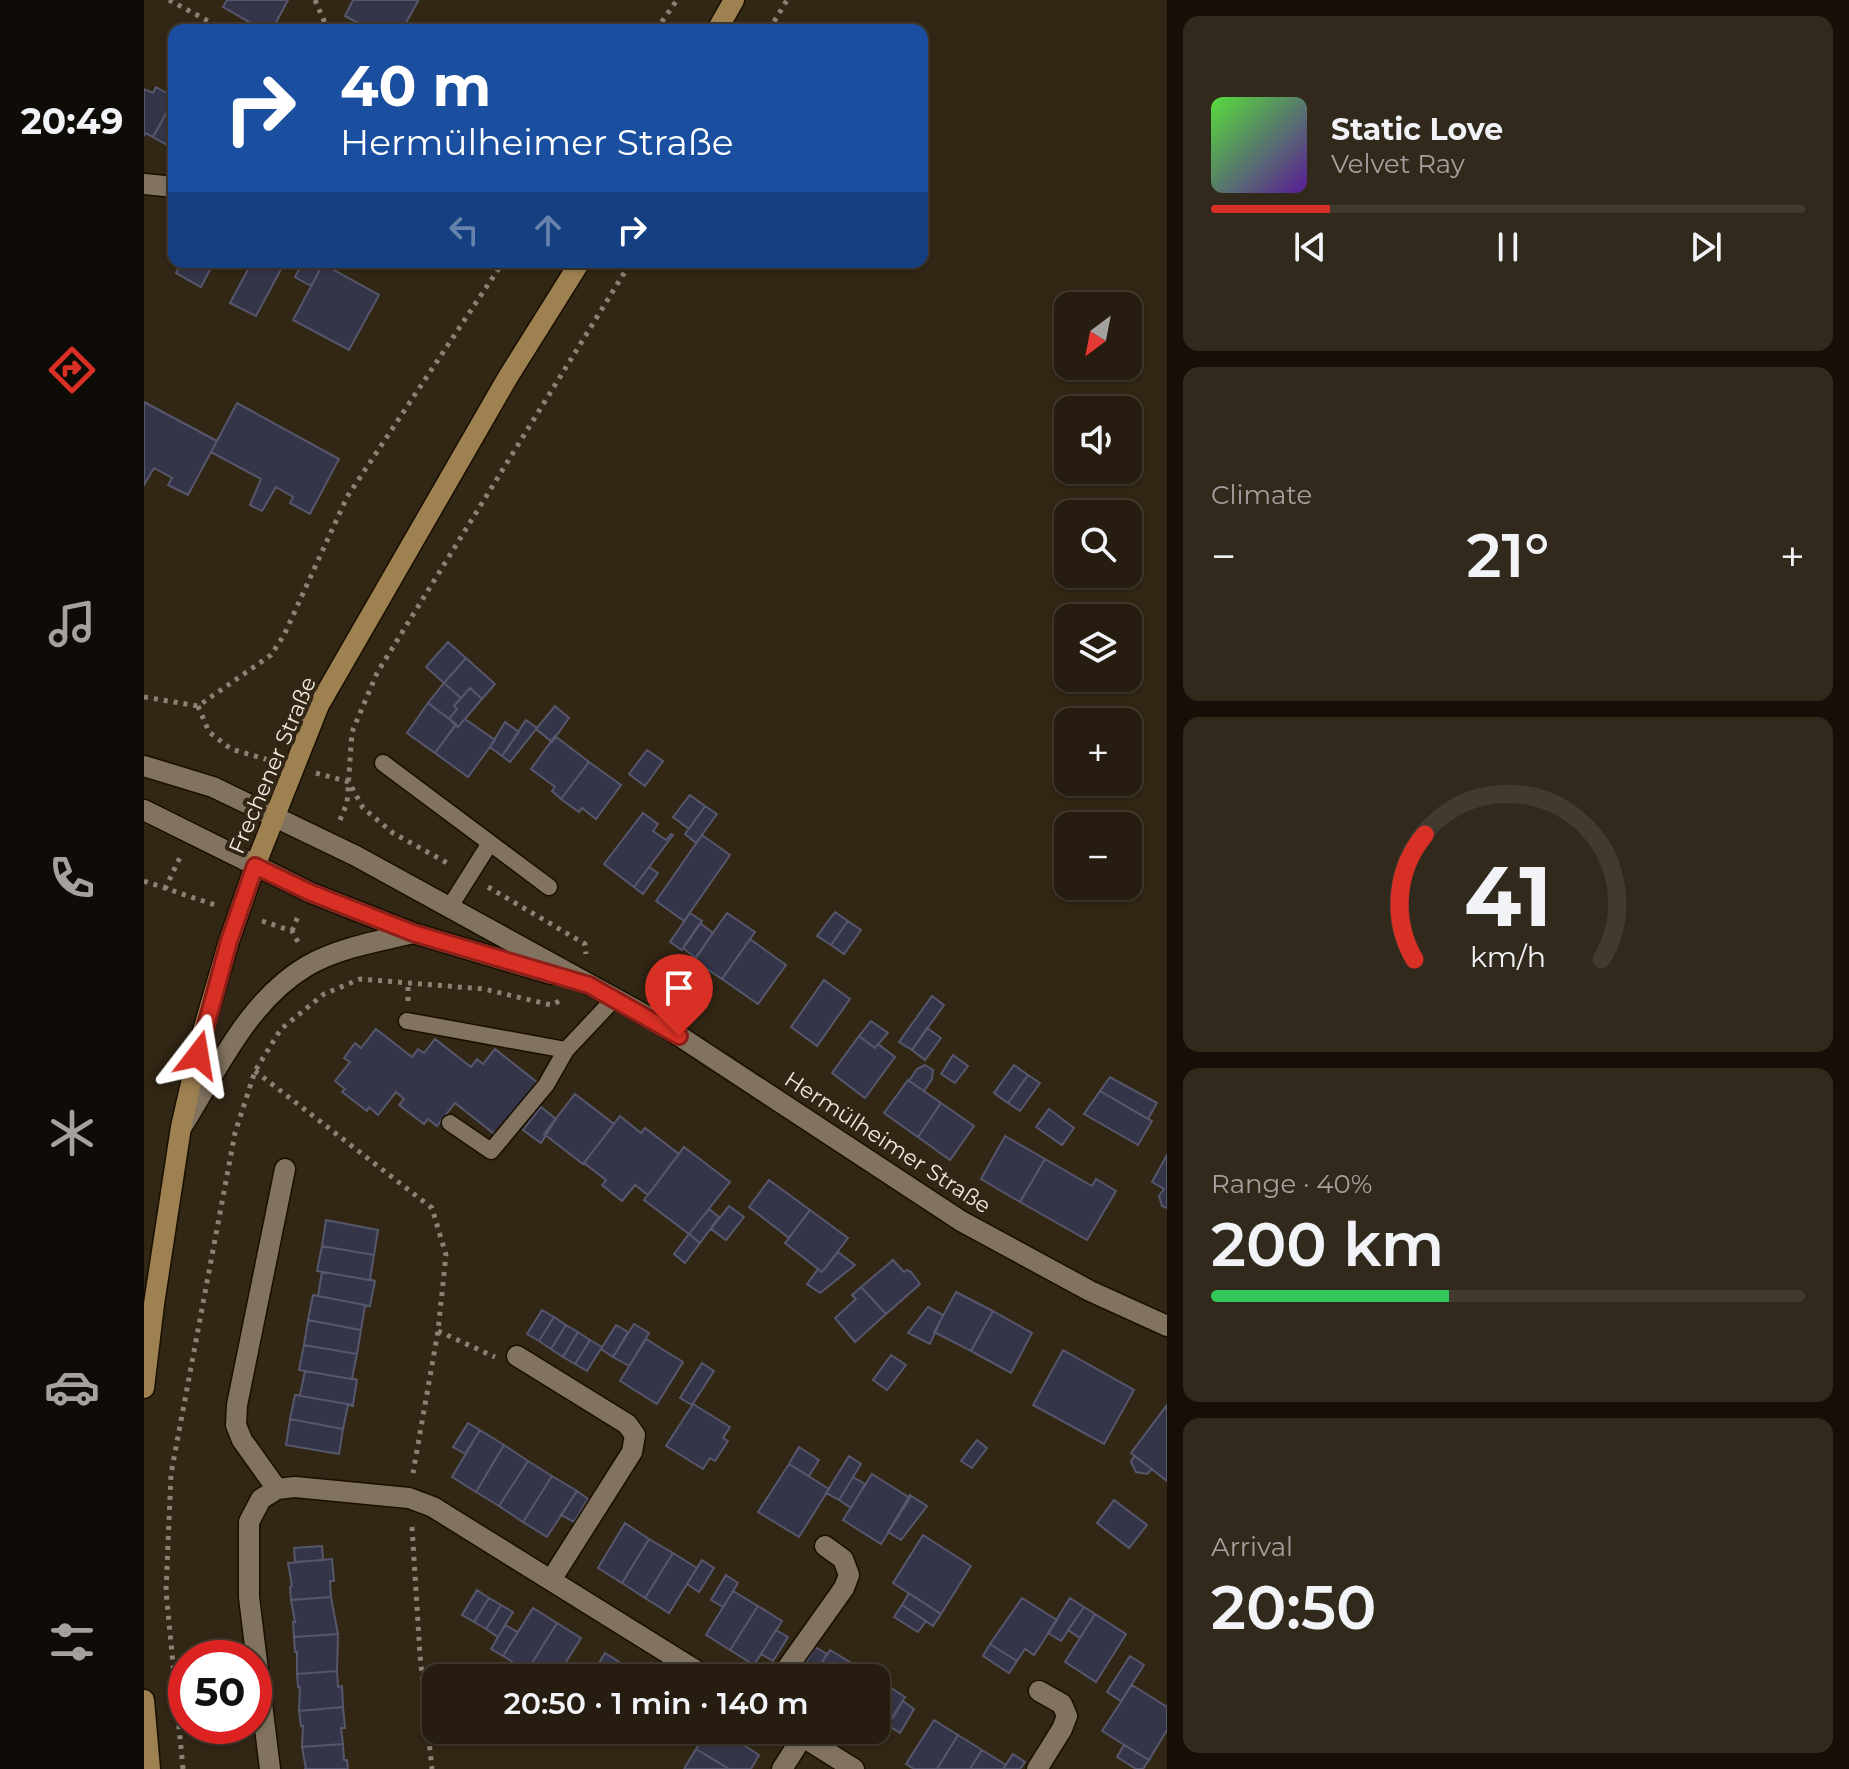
<!DOCTYPE html>
<meta charset="utf-8">
<style>
body{margin:0;font-family:Montserrat,sans-serif;background:#32291d;color:#f1f3f6;height:100vh;display:flex;flex-direction:column;font-size:30px;white-space:nowrap}
*{box-sizing:border-box;margin:0}
p{font-size:26px;color:#a4a19e}
.icon{flex:none;width:44px;height:44px;fill:none;stroke:currentColor;stroke-width:2;stroke-linecap:round;stroke-linejoin:round}
.map{position:relative;flex:1;overflow:hidden}
.details{display:flex;flex-direction:column;gap:16px;padding:16px;background:#150f08;width:682px}
.details>*{flex:none}
.guide{position:absolute;left:24px;top:24px;width:760px;height:244px;border-radius:16px;box-shadow:0 2px 6px #0004,0 0 0 2px #423a2f;background:#1a4fa0;color:#fff;overflow:hidden}
.needle{width:52px;rotate:212deg}
.buttons{position:absolute;left:910px;top:292px;display:grid;gap:16px}
.buttons a{display:grid;place-items:center;width:88px;height:88px;border-radius:16px;background:#261c0f;box-shadow:0 2px 6px #0004,0 0 0 2px #423a2f;font-size:40px}
.speed{position:absolute;left:24px;top:1640px;display:flex;gap:16px;font-size:40px;font-weight:700;text-align:center}
.speed>*{display:grid;place-content:center;width:104px;height:104px;border-radius:50%;background:#261c0f;box-shadow:0 2px 6px #0004,0 0 0 2px #423a2f;line-height:1}
.speed .limit{border:12px solid #d22;background:#fff;color:#111}
.pin{position:absolute;display:grid;place-items:center;width:68px;height:68px;color:#fff;margin:-82px -34px;border-radius:50% 50% 50% 0;rotate:-45deg;box-shadow:0 0 8px #0007}
.pin .icon{rotate:45deg}
.me{position:absolute;width:88px;margin:-44px;rotate:14deg;stroke-linejoin:round;filter:drop-shadow(0 0 6px #0008)}
.turn{display:flex;align-items:center;gap:28px;height:168px;padding:0 40px;font-size:36px}
.turn .icon{width:104px;height:104px;stroke-width:2.5}
.turn b{display:block;font-size:56px;line-height:68px}
.lanes{display:flex;align-items:center;height:76px;padding:0 40px;background:#0003;justify-content:center;gap:40px;direction:ltr}
.lanes .off{opacity:.35}
.big{font-size:60px;font-weight:600;line-height:1.1}
.details .card{flex:1;display:flex;flex-direction:column;justify-content:center;gap:12px;min-width:0;padding:0 28px;border-radius:16px;background:#32291d}
.details .dial{align-items:center;gap:0}
.dial svg{height:208px;overflow:visible;fill:none;stroke:#423a2f;stroke-width:7;stroke-linecap:round;text-anchor:middle}
.dial text{fill:#f1f3f6;stroke:none}
.song{display:flex;align-items:center;gap:24px}
.cover{width:96px;height:96px;border-radius:12px;background:linear-gradient(135deg,hsl(110 70% 55%),hsl(270 70% 35%))}
.played{height:8px;border-radius:4px;background:linear-gradient(90deg,#d93025 20%,#423a2f 20%)}
.keys{display:flex;justify-content:space-around;direction:ltr}
.heat{display:flex;justify-content:space-between;align-items:center;font-size:44px;direction:ltr}
.charge{height:12px;border-radius:6px;background:linear-gradient(90deg,#34c759 40%,#423a2f 0)}
.trip{position:absolute;left:278px;top:1664px;width:468px;height:80px;border-radius:16px;background:#261c0f;box-shadow:0 2px 6px #0004,0 0 0 2px #423a2f;font-weight:600;line-height:80px;text-align:center}
main{display:flex;flex:1;min-height:0}
.tabs{display:flex;flex-direction:column;width:144px;justify-content:space-around;align-items:center;background:#0f0b06;color:#a4a19e}
.tabs .icon{width:56px;height:56px}
.tabs .on{color:#d93025}
.tabs b{font-size:36px;color:#f1f3f6}
.map>svg:first-child{display:block}
</style>
<main>
<nav class="tabs">
<b>20:49</b>
<svg class="icon on" aria-label="directions" viewBox="0 0 24 24"><path d="M12 3l9 9-9 9-9-9zM9 14v-3h6M13 9l2 2-2 2"/></svg>
<svg class="icon" aria-label="music" viewBox="0 0 24 24"><path d="M9 18V5l10-2v13"/><circle cx="6" cy="18" r="3"/><circle cx="16" cy="16" r="3"/></svg>
<svg class="icon" aria-label="phone" viewBox="0 0 24 24"><path d="M5 4h4l2 5-3 2q2 4 5 5l2-3 5 2v4C11 20 4 13 5 4z"/></svg>
<svg class="icon" aria-label="climate" viewBox="0 0 24 24"><path d="M12 3v18M4 7l16 10M4 17L20 7"/></svg>
<svg class="icon" aria-label="car" viewBox="0 0 24 24"><path d="M5 17H2v-5l4-1 3-4h7l3 4 3 1v5h-3M9 17h6M6 11h13"/><circle cx="7" cy="17" r="2"/><circle cx="17" cy="17" r="2"/></svg>
<svg class="icon" aria-label="filters" viewBox="0 0 24 24"><path d="M4 7h16M4 17h16"/><circle cx="9" cy="7" r="2"/><circle cx="15" cy="17" r="2"/></svg>
</nav>
<div class="map">
<svg width="1023" height="1769" viewBox="0 0 1023 1769">
<rect width="100%" height="100%" fill="#322614"/>
<path fill="#353549" stroke="#56576c" stroke-width="2" d="M83,0H144L128,30H119L79,7Z
M209,0H271L274,1L258,30H227L201,16Z
M12,87L30,97V99L9,137L1,133L0,136V89L9,93Z
M30,99L29,105L30,149L9,137Z
M38,262H70L57,287L32,273Z
M108,262H141L112,316L86,303Z
M159,262H192L188,269L179,264L167,286L151,277Z
M179,264L235,295L205,350L149,320Z
M0,402L73,441L44,495L24,485L28,478L10,468L0,485Z
M93,403L195,459L166,514L146,503L149,497L132,487L118,511L106,505L117,479L67,452Z
M304,642L322,658L300,683L282,667Z
M322,658L351,684L338,699L326,688L317,698L300,683Z
M300,683L317,698L310,706L313,709L305,719L284,703Z
M326,688L338,699L314,727L305,719L313,709L310,706Z
M284,703L312,724L291,753L263,733Z
M411,706L425,718L408,742L392,729Z
M321,719L351,740L324,777L291,753L312,725L314,727Z
M382,720L393,728L366,762L358,756Z
M361,722L375,732L358,756L346,747Z
M411,736L445,762L417,799L408,791L411,787L387,769Z
M503,750L519,761L501,786L485,774Z
M445,762L477,785L452,819L438,808L435,812L417,799Z
M546,795L561,806L545,829L529,817Z
M561,806L573,814L552,843L541,834Z
M499,813L514,824L509,831L522,840L527,834L529,835L490,887L460,864Z
M558,835L586,855L540,921L512,901Z
M505,867L514,873L499,894L490,887Z
M691,912L704,921L687,945L673,936Z
M546,913L558,921L538,950L526,942Z
M583,913L611,932L578,979L550,960Z
M704,921L717,930L700,954L687,945Z
M556,923L569,933L552,958L539,948Z
M606,939L642,965L614,1004L578,979Z
M680,980L706,999L673,1046L647,1027Z
M788,996L800,1005L768,1050L755,1042Z
M727,1021L744,1033L731,1048L715,1036Z
M783,1028L797,1038L781,1060L768,1050Z
M232,1029L268,1057L274,1049L280,1053L291,1039L327,1067L333,1059L339,1064L351,1049L394,1083L353,1136L311,1103L293,1126L284,1119L280,1124L255,1105L260,1099L252,1092L234,1115L225,1107L223,1111L198,1092L201,1089L191,1081L206,1062L200,1058L211,1043L217,1048Z
M715,1036L731,1048L734,1044L751,1057L721,1098L688,1073Z
M809,1055L824,1066L811,1083L797,1074Z
M781,1065L789,1070L788,1079L780,1091L765,1081L773,1069Z
M870,1065L884,1075L864,1103L850,1093Z
M884,1075L896,1083L876,1111L864,1103Z
M966,1077L1013,1103L1004,1119L956,1091Z
M764,1080L797,1103L774,1137L740,1113Z
M956,1091L1008,1121L994,1145L940,1114Z
M431,1094L470,1124L439,1164L400,1134Z
M797,1103L830,1126L806,1160L774,1137Z
M397,1107L412,1119L397,1143L379,1130Z
M905,1109L930,1128L918,1145L892,1127Z
M476,1116L497,1133L501,1128L535,1154L504,1195L491,1185L478,1201L458,1185L462,1180L440,1163Z
M861,1136L901,1159L876,1202L837,1179Z
M540,1147L586,1182L545,1234L500,1200Z
M1023,1155V1208L1018,1206L1015,1196L1020,1189L1008,1182Z
M901,1159L948,1186L952,1179L972,1191L943,1240L876,1202Z
M625,1180L666,1210L645,1238L605,1207Z
M585,1206L600,1217L582,1240L567,1229Z
M565,1209L575,1217L556,1243L545,1234Z
M666,1210L704,1238L678,1272L641,1243Z
M182,1220L234,1230L230,1255L178,1246Z
M545,1234L556,1243L541,1263L530,1254Z
M178,1246L230,1255L226,1279L231,1281L173,1271Z
M694,1252L711,1265L676,1293L663,1284L674,1269L678,1272Z
M749,1260L760,1272L763,1270L767,1272L776,1284L742,1314L717,1287Z
M173,1271L231,1281L226,1306L169,1295L174,1296L178,1272Z
M717,1287L742,1314L711,1342L691,1318L712,1299L708,1295Z
M812,1292L849,1311L827,1351L790,1332Z
M169,1295L226,1306H221L217,1330L164,1320Z
M784,1307L799,1315L786,1344L764,1333Z
M398,1310L410,1317L395,1341L383,1334Z
M849,1311L888,1333L867,1373L827,1351Z
M410,1317L422,1325L407,1349L395,1341Z
M164,1320L217,1330L213,1354L160,1345Z
M490,1324L505,1333L485,1366L469,1357Z
M422,1325L434,1332L419,1357L407,1349Z
M472,1325L484,1332L469,1357L457,1349Z
M434,1332L446,1340L431,1364L419,1357Z
M502,1339L539,1362L513,1404L476,1381Z
M446,1340L458,1347L443,1371L431,1364Z
M160,1345L213,1354L208,1378L213,1380L155,1370Z
M919,1350L990,1390L960,1444L889,1405Z
M747,1355L762,1365L743,1390L729,1380Z
M558,1363L570,1371L548,1405L536,1398Z
M155,1370L213,1380L209,1405L151,1395H156L161,1371Z
M151,1395L209,1405V1406L204,1405L199,1429L146,1419Z
M549,1404L586,1427L579,1438L584,1441L571,1461L566,1458L559,1469L522,1446Z
M1023,1405V1481L987,1453Z
M146,1419L199,1429L195,1454L142,1445Z
M324,1423L336,1430L321,1454L309,1447Z
M336,1430L360,1445L332,1492L308,1477Z
M833,1440L843,1448L828,1468L817,1461Z
M360,1445L384,1461L355,1506L332,1492Z
M655,1447L675,1460L665,1476L645,1464Z
M705,1456L717,1464L695,1500L682,1493Z
M990,1456L1008,1469L1003,1474L992,1472L987,1462Z
M384,1461L408,1476L379,1522L355,1506Z
M645,1464L685,1489L655,1537L614,1512Z
M728,1474L766,1498L737,1544L699,1520Z
M408,1476L433,1491L403,1537L379,1522Z
M709,1477L721,1484L707,1508L695,1500Z
M433,1491L444,1499L430,1522L417,1515Z
M766,1495L783,1506L757,1540L744,1532Z
M970,1500L1003,1525L985,1548L953,1523Z
M481,1523L505,1539L478,1583L454,1568Z
M779,1535L827,1566L797,1614L749,1583Z
M505,1539L529,1553L501,1598L478,1583Z
M178,1546L179,1560L151,1562L150,1548Z
M529,1553L553,1568L525,1613L501,1598Z
M188,1559L190,1581H186L187,1597L147,1600L146,1587L148,1586L144,1563Z
M558,1560L570,1568L555,1592L543,1584Z
M582,1575L594,1583L579,1607L567,1600Z
M333,1590L345,1598L330,1622L318,1615Z
M589,1591L614,1606L586,1650L562,1635Z
M765,1593L797,1614L789,1626L758,1605Z
M187,1597L194,1634L150,1637L149,1622H151L147,1600Z
M345,1598L357,1605L342,1629L330,1622Z
M878,1598L913,1620L890,1655L881,1649L873,1661L846,1644Z
M926,1598L940,1607L917,1641L904,1633Z
M357,1605L369,1612L354,1637L342,1629Z
M758,1605L782,1621L774,1632L750,1617Z
M614,1606L638,1621L610,1665L586,1650Z
M940,1607L951,1614L936,1638L924,1630Z
M389,1608L413,1623L383,1671L359,1656Z
M951,1614L982,1634L952,1682L921,1662Z
M413,1623L437,1638L412,1678H393L383,1671Z
M361,1625L374,1632L359,1656L347,1649Z
M632,1630L644,1637L629,1661L617,1654Z
M194,1634L193,1671L153,1674V1652H151L150,1637Z
M846,1644L873,1661L865,1673L839,1656Z
M671,1647L683,1654L668,1678L656,1671Z
M686,1650L711,1665L703,1678H668Z
M461,1653L501,1678H446Z
M986,1656L1000,1665L977,1701L963,1692Z
M421,1664L433,1672L429,1678H412Z
M711,1665L731,1678H703Z
M193,1671L194,1687L198,1686L199,1707L155,1711L156,1687H154L153,1674Z
M736,1681L761,1697L731,1745L707,1730H732V1688Z
M988,1685L1023,1707V1730L1005,1760L958,1731Z
M759,1701L770,1709L756,1733L744,1725Z
M199,1707L201,1728H197L199,1744L158,1747L159,1726H157L155,1711Z
M790,1720L814,1735L793,1769H770L762,1764Z
M564,1730H576L615,1755L607,1769H585L552,1749Z
M814,1735L838,1750L826,1769H793Z
M199,1744L200,1760H203L204,1769H160H162L158,1747Z
M980,1745L1005,1760L999,1769H992L973,1757Z
M552,1749L585,1769H540Z
M838,1750L862,1765L859,1769H826Z
M869,1754L881,1762L876,1769H859Z"/>
<g fill="none" stroke-linecap="round" stroke-linejoin="round">
<defs>
<path id="service" d="M239,763L405,887
M305,908L346,843
M263,1021L422,1050L470,999
M306,1123L347,1151L402,1085L422,1050"/>
<path id="minor" d="M0,184L30,187
M373,1356L483,1424L491,1435L488,1452L407,1580
M133,1489L98,1440L92,1425L93,1405L141,1169
M636,1678L700,1588L705,1575L699,1559L681,1546
M648,1730L710,1769
M126,1769L105,1597V1522L117,1499L133,1489L151,1487L265,1498L289,1507L564,1678
M638,1769L659,1736
M893,1769L918,1729L923,1716L918,1704L895,1691"/>
<path id="tertiary" d="M0,766L69,787L212,856L514,1022L817,1221L946,1291L1023,1326
M0,810L165,892L269,933L407,974
M39,1125C74,1069 104,1001 163,966C194,948 235,941 269,933"/>
<path id="secondary" d="M573,30L590,0
M0,1388L10,1304L37,1127L59,1031L85,941L111,866L175,705L364,377L436,262
M0,1700L6,1769"/>
</defs>
<use href="#service" stroke="#190f01" stroke-width="19"/>
<use href="#minor" stroke="#190f01" stroke-width="23"/>
<use href="#tertiary" stroke="#190f01" stroke-width="23"/>
<use href="#secondary" stroke="#190f01" stroke-width="23"/>
<path stroke="#8c8273" stroke-width="5" stroke-dasharray="4 6" stroke-linecap="butt" d="M25,0L81,30
M171,0L184,30
M512,30L533,0
M625,30L643,0
M0,697L54,706L127,655L140,635L203,497L359,262
M54,706L65,732L87,749L128,761
M172,773L205,782L219,808L249,833L305,864
M196,820L203,803L208,732L233,673L487,262
M0,881L71,905
M344,887L441,944L442,954
M21,889L38,853
M118,921L148,931L155,944
M148,931L155,914
M264,1001V982
M111,1071L288,1208L302,1255L294,1331L269,1473
M294,1331L351,1357
M268,1527L276,1655L288,1769
M39,1769L22,1591L27,1474L91,1133L111,1071L137,1029L180,994L216,979L340,989L407,1005L418,1000"/>
<use href="#service" stroke="#81735f" stroke-width="16"/>
<use href="#minor" stroke="#81735f" stroke-width="20"/>
<use href="#tertiary" stroke="#81735f" stroke-width="20"/>
<use href="#secondary" stroke="#9e8151" stroke-width="20"/>
</g>
<g fill="none" stroke-linecap="round" stroke-linejoin="round">
<defs>
<path id="route" d="M54,1055L85,941L111,866L165,892L269,933L445,985L535,1036"/>
</defs>
<use href="#route" stroke="#8d1f18" stroke-width="20"/>
<use href="#route" stroke="#d93025" stroke-width="14"/>
</g>
<g text-anchor="middle" stroke-width="8" stroke-linejoin="round" paint-order="stroke">
<g font-size="22" fill="#f0e9dd" stroke="#322614">
<text transform="translate(128 765) rotate(-67)" y="8">Frechener Straße</text>
<text transform="translate(744 1142) rotate(33)" y="8">Hermülheimer Straße</text>
</g>
</g>
</svg>
<div class="buttons">
<a><svg class="needle" viewBox="-14 -14 28 28"><path d="M0-13l5 13h-10z" fill="#e53935"/><path d="M0 13l5-13h-10z" fill="#a4a19e"/></svg></a>
<a><svg class="icon" aria-label="sound" viewBox="0 0 24 24"><path d="M4 9h4l5-4v14l-5-4H4zM17 9q2 3 0 6"/></svg></a>
<a><svg class="icon" aria-label="search" viewBox="0 0 24 24"><circle cx="10" cy="10" r="6"/><path d="M15 15l6 6"/></svg></a>
<a><svg class="icon" aria-label="layers" viewBox="0 0 24 24"><path d="M12 4l9 5-9 5-9-5zM3 14l9 5 9-5"/></svg></a>
<a>+</a>
<a>−</a>
</div>
<div class="speed"><div class="limit">50</div></div>
<div class="pin" style="left:535px;top:1036px;background:#d93025"><svg class="icon" aria-label="arrive" viewBox="0 0 24 24"><path d="M6 21V4h12l-3 4 3 4H6"/></svg></div>
<svg class="me" style="left:54px;top:1055px" viewBox="-20 -20 40 40"><path d="M0-17L14 15 0 8-14 15z" fill="#d93025" stroke="#fff" stroke-width="4"/></svg>
<div class="trip">20:50 · 1 min · 140 m</div>
<div class="guide">
<div class="turn"><svg class="icon" aria-label="right" viewBox="0 0 24 24"><path d="M7 20v-9h11M14 6l5 5-5 5"/></svg><div><b>40 m</b>Hermülheimer Straße</div></div>
<div class="lanes"><svg class="icon off" aria-label="left" viewBox="0 0 24 24"><path d="M17 20v-9H6M10 6l-5 5 5 5"/></svg><svg class="icon off" aria-label="ahead" viewBox="0 0 24 24"><path d="M12 20V5M6 11l6-6 6 6"/></svg><svg class="icon" aria-label="right" viewBox="0 0 24 24"><path d="M7 20v-9h11M14 6l5 5-5 5"/></svg></div>
</div>
</div>
<section class="details">
<div class="card">
<div class="song"><i class="cover"></i><div><b>Static Love</b><p>Velvet Ray</p></div></div>
<div class="played"></div>
<div class="keys"><svg class="icon" aria-label="previous" viewBox="0 0 24 24"><path d="M18 5L8 12l10 7zM5 5v14"/></svg><svg class="icon" aria-label="pause" viewBox="0 0 24 24"><path d="M8 5v14M16 5v14"/></svg><svg class="icon" aria-label="next" viewBox="0 0 24 24"><path d="M6 5l10 7-10 7zM19 5v14"/></svg></div>
</div>
<div class="card"><p>Climate</p>
<div class="heat"><a>−</a><b class="big">21°</b><a>+</a></div>
</div>
<div class="card dial"><svg viewBox="0 0 100 80">
<path d="M14 69A42 42 0 1 1 86 69"/>
<path d="M14 69A42 42 0 0 1 18 21" stroke="#d93025"/>
<text x="50" y="56" font-size="32" font-weight="700">41</text>
<text x="50" y="72" font-size="11">km/h</text>
</svg></div>
<div class="card"><p>Range · 40%</p><b class="big">200 km</b><div class="charge"></div></div>
<div class="card"><p>Arrival</p><b class="big">20:50</b></div>
</section>
</main>
